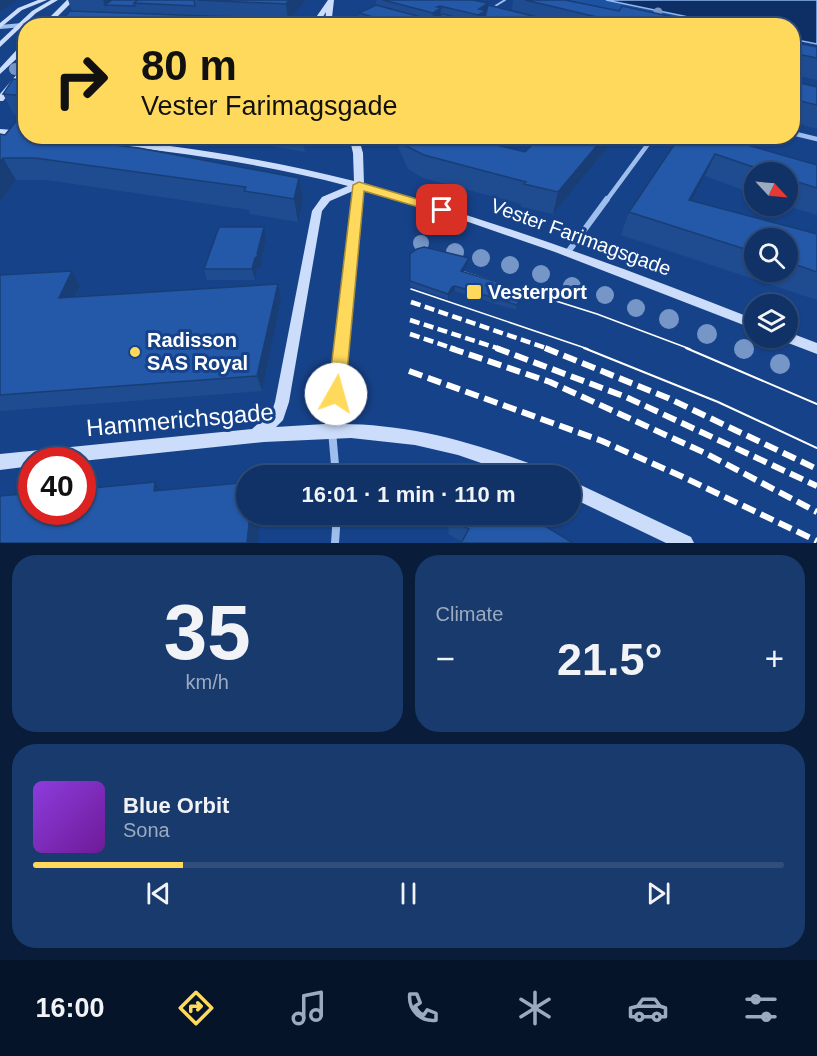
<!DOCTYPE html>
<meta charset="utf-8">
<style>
body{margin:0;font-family:Helvetica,sans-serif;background:#193a6d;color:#f1f3f6;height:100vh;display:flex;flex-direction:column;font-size:22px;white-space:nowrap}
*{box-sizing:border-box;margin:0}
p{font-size:20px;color:#9caac0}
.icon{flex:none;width:33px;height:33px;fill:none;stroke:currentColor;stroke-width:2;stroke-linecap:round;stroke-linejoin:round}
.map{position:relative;height:543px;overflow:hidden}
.side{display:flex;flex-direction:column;gap:12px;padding:12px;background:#091c39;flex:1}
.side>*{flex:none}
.top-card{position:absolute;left:18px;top:18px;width:782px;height:126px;border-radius:24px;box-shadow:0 2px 4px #0004,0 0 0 2px #304d7b;background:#ffd95b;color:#111;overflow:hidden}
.needle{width:39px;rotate:116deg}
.buttons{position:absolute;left:744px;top:162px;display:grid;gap:12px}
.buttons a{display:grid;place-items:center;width:54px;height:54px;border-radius:50%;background:#103267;box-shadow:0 2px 4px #0004,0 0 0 2px #304d7b;font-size:30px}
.speed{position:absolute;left:18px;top:447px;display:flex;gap:12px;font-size:30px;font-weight:700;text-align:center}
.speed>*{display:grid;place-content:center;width:78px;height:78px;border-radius:50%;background:#103267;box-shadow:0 2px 4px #0004,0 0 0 2px #304d7b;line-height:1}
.speed .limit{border:9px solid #d22;background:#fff;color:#111}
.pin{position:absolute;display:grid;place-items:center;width:51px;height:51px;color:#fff;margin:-26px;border-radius:12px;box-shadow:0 3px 9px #0006}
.me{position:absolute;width:66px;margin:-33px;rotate:7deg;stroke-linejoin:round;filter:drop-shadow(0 0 4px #0008)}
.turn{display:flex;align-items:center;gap:21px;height:126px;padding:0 24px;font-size:27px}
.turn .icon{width:78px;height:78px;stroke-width:2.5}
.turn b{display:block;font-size:42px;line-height:51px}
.big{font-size:45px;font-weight:700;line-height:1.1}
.side .card{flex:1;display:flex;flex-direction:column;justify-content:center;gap:9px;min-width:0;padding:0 21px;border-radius:24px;background:#193a6d}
.side .dial{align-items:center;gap:0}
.dial b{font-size:78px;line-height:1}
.song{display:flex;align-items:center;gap:18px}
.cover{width:72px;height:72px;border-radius:9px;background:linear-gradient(135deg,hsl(270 70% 55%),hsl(280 70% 35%))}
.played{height:6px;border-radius:3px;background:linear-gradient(90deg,#ffd95b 20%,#304d7b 20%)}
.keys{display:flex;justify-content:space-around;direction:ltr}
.heat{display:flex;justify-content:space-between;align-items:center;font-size:33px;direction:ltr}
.side .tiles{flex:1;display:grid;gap:12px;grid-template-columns:1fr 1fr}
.card:last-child{grid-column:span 2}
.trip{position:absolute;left:236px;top:465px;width:345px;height:60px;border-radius:30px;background:#103267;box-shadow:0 2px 4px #0004,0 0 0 2px #304d7b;font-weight:700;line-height:60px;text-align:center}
.menu{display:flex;height:96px;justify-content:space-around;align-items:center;background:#061429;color:#9caac0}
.menu .icon{width:42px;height:42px}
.menu .on{color:#ffd95b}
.menu b{font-size:27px;color:#f1f3f6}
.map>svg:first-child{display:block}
</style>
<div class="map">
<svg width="817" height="543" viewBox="0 0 817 543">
<rect width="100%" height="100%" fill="#164289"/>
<path fill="#1e52a3" d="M568,0H606L727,25H686Z"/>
<path fill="#0e2f66" stroke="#90b8f1" stroke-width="1.5" d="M606,0H817V44L792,39V26L727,25Z"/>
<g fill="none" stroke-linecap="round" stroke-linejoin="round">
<path stroke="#9ebeee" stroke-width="2" d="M489,7L492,8L505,0"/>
<path stroke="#9ebeee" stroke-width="4" d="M329,19L350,26
M0,27L67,21"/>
<path stroke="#9ebeee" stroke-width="4.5" d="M792,133L817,139
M606,201L654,136"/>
<path stroke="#9ebeee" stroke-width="6" d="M568,252L607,199"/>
<path stroke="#9ebeee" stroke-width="8" d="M332,431L336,476
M335,543L337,514"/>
<path fill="#cbddfa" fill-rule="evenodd" d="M38,0H47L22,10L0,28V23L18,8Z
M51,0H58L36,13L0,47V41L32,11Z
M67,0H74L48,26H41Z
M328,0H334L331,26H325L326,12L317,26H310Z
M23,43H26V50L0,74V68Z
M23,67H26V74L3,101H0V94Z
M0,129L26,131L27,136L0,135Z
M70,136C103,136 137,142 170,146C232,154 293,166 354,181L353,153L349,136H358L363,153L364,184C497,222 626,268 754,319V329L555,252L457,218L364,190L340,424C412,424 480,444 546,470L548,476H519L458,455L415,445L351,438L264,442L82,461L32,460V466L0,470V454L252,429L272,411L275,402L312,211L322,197L348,186C258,162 166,151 74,140ZM353,191L325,424L276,427L283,420L289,402L322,211L330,201Z
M788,332L817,343V354L783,341L782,338H788Z
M570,480L691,537L694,543H666L570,497Z"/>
<path stroke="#fff" stroke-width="1.5" d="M461,271L597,314L690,349
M411,289L588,349"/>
<path stroke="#fff" stroke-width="2" d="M584,348L718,402L817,448
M686,348L817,404"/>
<path stroke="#fff" stroke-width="4.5" stroke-dasharray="10 4.5" stroke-linecap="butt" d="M411,302L549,349
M410,320L500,349
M410,334L455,349"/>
<path stroke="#fff" stroke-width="6" stroke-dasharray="14 6" stroke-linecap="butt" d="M450,348L550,382L705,453L817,512
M496,348L626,397L817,486
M545,348L668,398L817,469
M409,371L602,441L683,477L817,541"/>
</g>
<g fill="#7696c8">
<circle cx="658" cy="12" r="4.5"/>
<circle cx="15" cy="69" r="6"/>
<circle cx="421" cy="243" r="8"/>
<circle cx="455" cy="252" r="9"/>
<circle cx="481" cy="258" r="9"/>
<circle cx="510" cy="265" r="9"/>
<circle cx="541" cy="274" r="9"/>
<circle cx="572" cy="286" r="9"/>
<circle cx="605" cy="295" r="9"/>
<circle cx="636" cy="308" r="9"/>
<circle cx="669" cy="319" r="10"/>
<circle cx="707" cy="334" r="10"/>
<circle cx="744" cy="349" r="10"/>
<circle cx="780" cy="364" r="10"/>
</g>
<path fill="#1f4c90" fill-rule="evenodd" d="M68,0H306L288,21L289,26H57L72,11Z
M376,0H473L512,10L513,0H565L619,11L701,26H388L359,18V13L376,5Z
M792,42L817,47V80L792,74Z
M26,80V136L71,140L299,178L303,200L298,222L250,214L249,210L47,180H16L0,202V134L5,135L21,115H14L3,94Z
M792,81L817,87V129L792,122Z
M215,136H305V152Z
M393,136H461L525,152L617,136L553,214L521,207V204L423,178L408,169Z
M680,136L817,165V215L787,206L788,172H754V194L705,176L692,201L817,234V300L621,235L629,212ZM754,238H788V272H754Z
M266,238L261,261L262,266L257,269L255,280H207L204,269Z
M410,254L469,258L468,264L463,272L523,296L516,310L455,291L451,293L448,299L410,286Z
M0,275L80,286L76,297L278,284L281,299L262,391L0,411Z
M451,514L573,543L462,542L448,534Z"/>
<path fill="#193e76" d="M0,0H17L0,11Z
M103,0H119L105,5L108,14Z
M289,0H306L288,21L286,4Z
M488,3L485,22L477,26L479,9Z
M440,6V9L441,8L440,20L432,24L433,13L437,7Z
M50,136H74L60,159L49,137Z
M303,136H305V152Z
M605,136H617L553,214L558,192Z
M715,154L705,176L680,223L689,200Z
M3,158L16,180L0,202V162Z
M299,178L303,200L298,222L294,199Z
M264,227L266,238L261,261L262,266L257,269L255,280L252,269L255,258L257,254Z
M469,258L468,264L461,277V271Z
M72,271L80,286L68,313L59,298Z
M278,284L281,299L262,391L257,376Z
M455,286V291L451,293L448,299V294L452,287Z
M524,290L523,296L516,310L517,305Z
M155,482L169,503L154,491Z
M240,483L246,497L238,494Z
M250,514H260L258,543H247Z"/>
<path fill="#2458a8" stroke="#193e76" stroke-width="1.5" d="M112,0H138L134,3L135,6L105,5Z
M138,0H194L195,6L134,3Z
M197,0H289L286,4Z
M383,0H473L488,3L479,9L486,11L478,15L440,6L437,7L441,8L433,13Z
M525,0H565L619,11L622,6L702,23L700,26H635Z
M376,5L432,20L443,14L478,23L485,18L488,5L574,26H404L359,13Z
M70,11L287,19L289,26H186L161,24L160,26H128L131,23L85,21L81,26H57Z
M361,23L370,26H352Z
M792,42L817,47V58L792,53Z
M13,79L26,80V96L3,94Z
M792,81L817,87V105L792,99Z
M26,109V136H50L49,137L139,148L299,178L294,199L244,191L246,187L35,158H3L0,162V134L5,135Z
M403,136H461L525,152L541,136H605L558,192L524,184L526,182L424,155L408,147Z
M680,136H716L817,165V188L788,179V172H768L715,154L689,200L817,234V272L788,262V238H754V252L629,212Z
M219,227H264L257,254L259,255L255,258L252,269H204Z
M424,247L469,258L461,271L524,290L517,305L455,286L452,287L448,294L410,281V254L417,249Z
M72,271L59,298L278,284L257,376L0,395V275Z
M155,482L154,491L240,483L238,494L246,493V514H250L247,543H0V496L32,493V512H82V489Z
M451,514H525L573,543H461L469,529L450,519Z"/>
<path fill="#ffd95b" stroke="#a68d3b" stroke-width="1.5" d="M359,182L447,208L449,210L442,214L364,191L345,394L342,400L336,402L330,400L328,394L353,185Z"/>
<g fill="#ffd95b" stroke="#164289" stroke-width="2">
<rect x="466" y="284" width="16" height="16" rx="3"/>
<circle cx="135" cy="352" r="6"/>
</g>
<g text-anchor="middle" stroke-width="6" stroke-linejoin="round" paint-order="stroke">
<g font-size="20" fill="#fff" stroke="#164289">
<text transform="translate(581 237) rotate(20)" y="7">Vester Farimagsgade</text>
</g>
<g font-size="20" font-weight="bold" fill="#fff" stroke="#164289" text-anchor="start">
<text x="488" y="299">Vesterport</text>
<text x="147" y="347">Radisson<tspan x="147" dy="23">SAS Royal</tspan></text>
</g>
<g font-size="24" fill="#fff" stroke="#164289">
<text transform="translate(180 420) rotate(-5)" y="8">Hammerichsgade</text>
</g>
</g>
</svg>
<div class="buttons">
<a><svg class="needle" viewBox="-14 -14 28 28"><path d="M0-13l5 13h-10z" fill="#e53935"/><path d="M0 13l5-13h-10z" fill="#9caac0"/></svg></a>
<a><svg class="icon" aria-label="search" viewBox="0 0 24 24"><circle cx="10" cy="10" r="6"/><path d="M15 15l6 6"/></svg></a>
<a><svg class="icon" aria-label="layers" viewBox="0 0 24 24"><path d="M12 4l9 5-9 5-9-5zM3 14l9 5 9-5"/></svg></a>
</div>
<div class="speed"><div class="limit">40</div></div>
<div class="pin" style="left:442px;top:210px;background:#d93025"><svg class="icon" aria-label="arrive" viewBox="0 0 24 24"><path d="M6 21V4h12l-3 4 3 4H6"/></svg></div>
<svg class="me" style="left:336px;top:394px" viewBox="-20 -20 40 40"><circle r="19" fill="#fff"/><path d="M0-13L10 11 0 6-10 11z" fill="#ffd95b"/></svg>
<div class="trip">16:01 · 1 min · 110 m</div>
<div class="top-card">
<div class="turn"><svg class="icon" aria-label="right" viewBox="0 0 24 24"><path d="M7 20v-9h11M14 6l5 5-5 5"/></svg><div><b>80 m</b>Vester Farimagsgade</div></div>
</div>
</div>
<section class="side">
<div class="tiles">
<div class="card dial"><b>35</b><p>km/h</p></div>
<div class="card"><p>Climate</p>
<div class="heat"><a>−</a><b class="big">21.5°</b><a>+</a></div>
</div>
<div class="card">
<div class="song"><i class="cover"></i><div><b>Blue Orbit</b><p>Sona</p></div></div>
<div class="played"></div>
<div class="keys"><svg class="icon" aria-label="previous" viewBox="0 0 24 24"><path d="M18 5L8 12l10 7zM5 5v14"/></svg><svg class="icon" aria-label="pause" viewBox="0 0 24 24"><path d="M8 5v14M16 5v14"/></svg><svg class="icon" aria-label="next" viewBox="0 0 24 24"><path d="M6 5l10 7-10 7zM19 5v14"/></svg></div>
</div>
</div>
</section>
<nav class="menu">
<b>16:00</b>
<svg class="icon on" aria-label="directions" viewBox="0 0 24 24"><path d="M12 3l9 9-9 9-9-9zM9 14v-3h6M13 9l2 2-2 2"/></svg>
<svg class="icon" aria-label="music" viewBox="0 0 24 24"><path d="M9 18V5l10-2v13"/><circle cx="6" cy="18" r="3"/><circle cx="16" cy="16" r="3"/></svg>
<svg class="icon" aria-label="phone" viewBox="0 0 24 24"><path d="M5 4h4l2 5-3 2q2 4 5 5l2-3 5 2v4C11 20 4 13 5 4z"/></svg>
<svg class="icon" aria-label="climate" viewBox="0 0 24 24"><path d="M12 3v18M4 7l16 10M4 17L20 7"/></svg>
<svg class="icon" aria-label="car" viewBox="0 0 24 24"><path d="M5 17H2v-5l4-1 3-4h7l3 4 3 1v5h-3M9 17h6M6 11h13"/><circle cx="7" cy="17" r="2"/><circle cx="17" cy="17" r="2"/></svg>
<svg class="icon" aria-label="filters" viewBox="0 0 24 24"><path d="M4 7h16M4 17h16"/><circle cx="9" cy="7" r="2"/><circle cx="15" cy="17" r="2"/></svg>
</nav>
